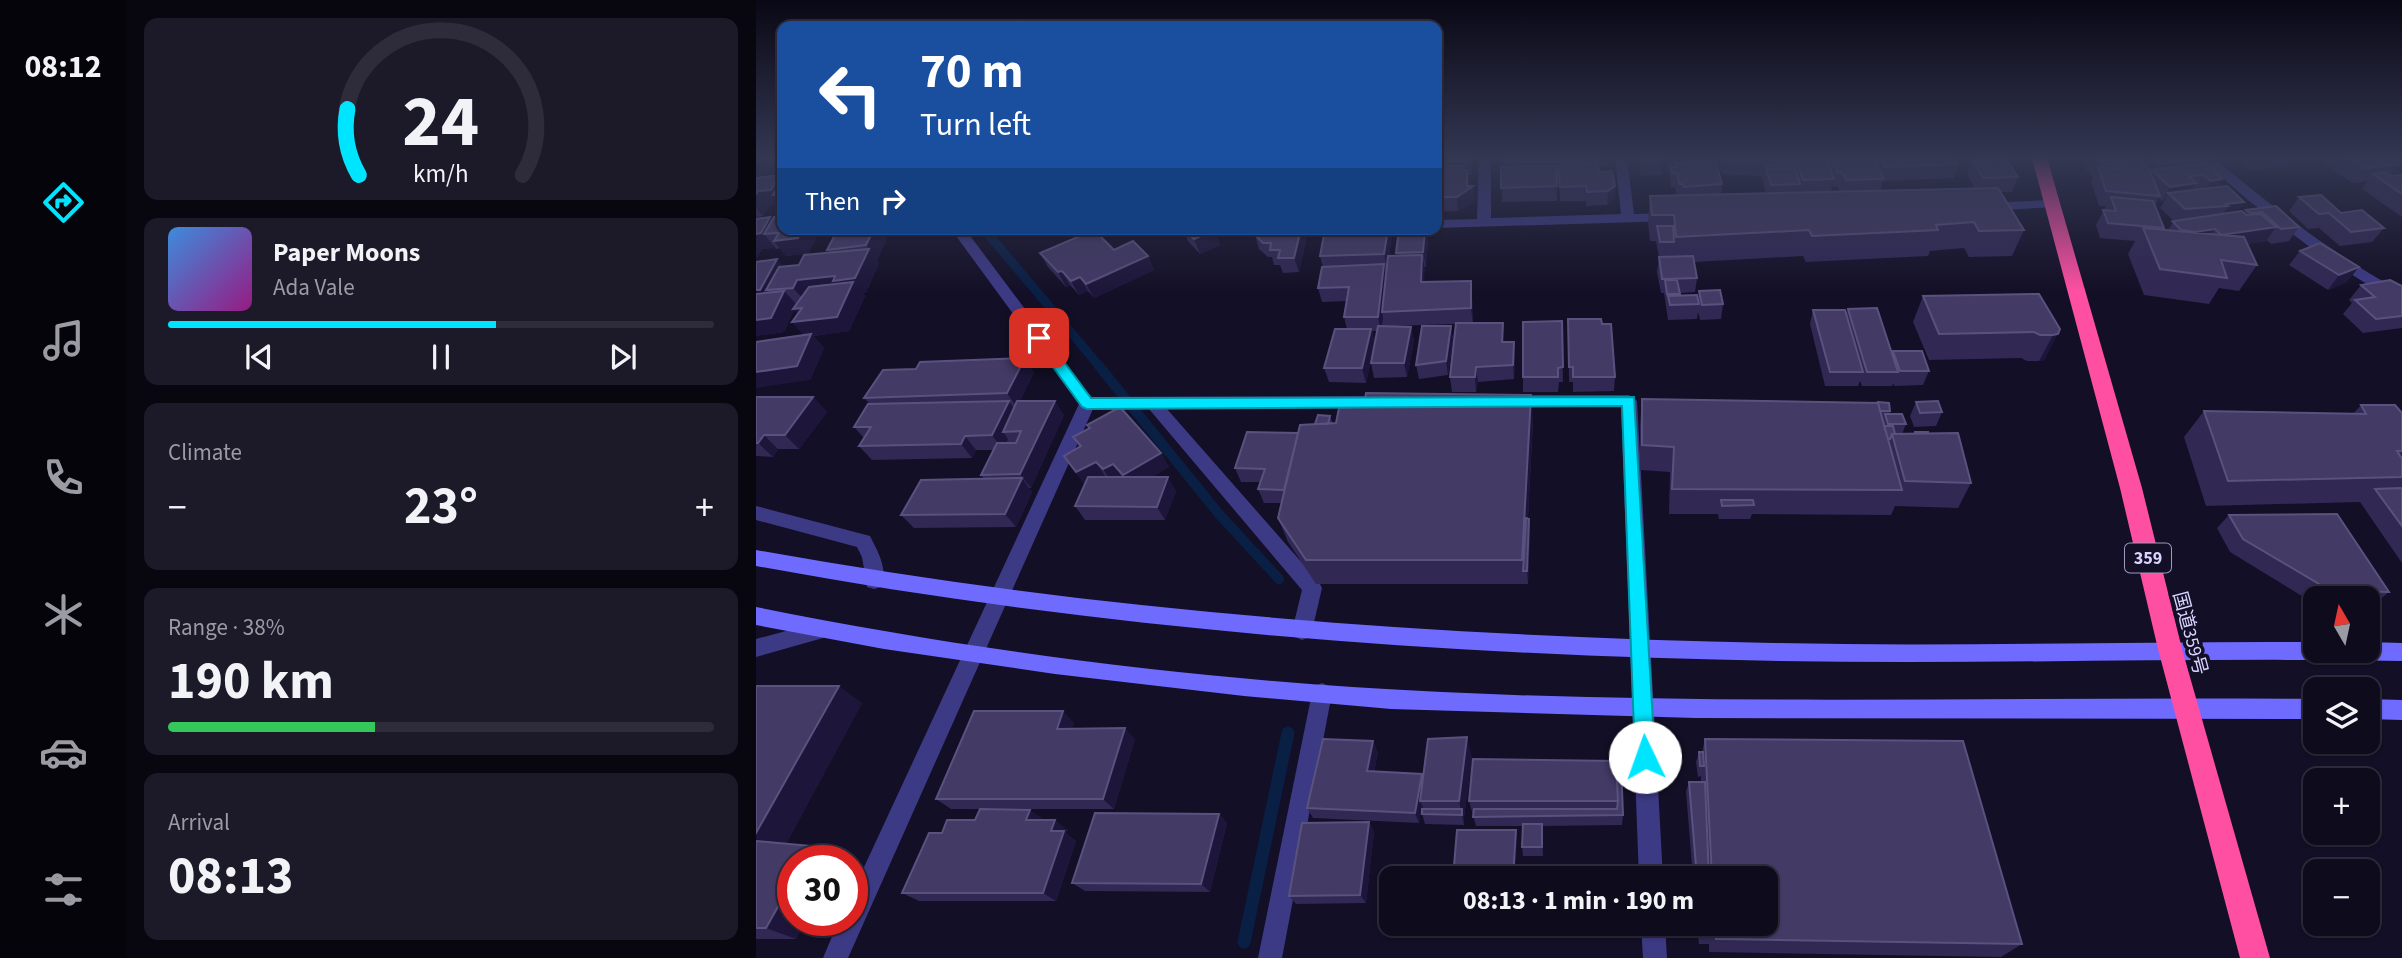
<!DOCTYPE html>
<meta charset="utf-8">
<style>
body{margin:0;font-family:"Source Sans 3","Noto Sans JP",sans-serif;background:#1c1929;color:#f1f3f6;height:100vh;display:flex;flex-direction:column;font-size:26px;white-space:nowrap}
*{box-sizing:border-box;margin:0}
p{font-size:23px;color:#9b9ba3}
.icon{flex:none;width:38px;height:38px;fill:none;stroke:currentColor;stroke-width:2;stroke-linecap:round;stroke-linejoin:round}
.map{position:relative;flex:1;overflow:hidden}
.details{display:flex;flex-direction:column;gap:18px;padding:18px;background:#08060f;width:630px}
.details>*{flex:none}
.banner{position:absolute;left:21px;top:21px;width:665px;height:214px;border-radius:14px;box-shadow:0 2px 5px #0004,0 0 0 2px #2e2b3b;background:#1a4fa0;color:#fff;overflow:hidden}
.needle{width:46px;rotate:351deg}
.buttons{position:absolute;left:1547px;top:586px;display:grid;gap:14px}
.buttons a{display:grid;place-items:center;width:77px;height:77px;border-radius:14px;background:#0e0b1c;box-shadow:0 2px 5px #0004,0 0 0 2px #2e2b3b;font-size:35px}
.speed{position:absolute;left:21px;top:845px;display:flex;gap:14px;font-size:35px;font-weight:700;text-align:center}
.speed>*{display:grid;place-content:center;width:91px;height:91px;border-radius:50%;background:#0e0b1c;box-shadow:0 2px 5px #0004,0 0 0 2px #2e2b3b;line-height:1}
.speed .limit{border:10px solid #d22;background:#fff;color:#111}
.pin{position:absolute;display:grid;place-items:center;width:60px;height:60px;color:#fff;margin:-30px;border-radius:14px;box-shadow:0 4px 10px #0006}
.me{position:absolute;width:77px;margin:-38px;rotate:357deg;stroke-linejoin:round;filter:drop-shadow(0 0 5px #0008)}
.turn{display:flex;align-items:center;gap:24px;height:147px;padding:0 28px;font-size:32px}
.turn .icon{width:91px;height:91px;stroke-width:2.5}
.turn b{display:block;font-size:49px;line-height:60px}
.then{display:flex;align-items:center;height:66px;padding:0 28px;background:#0003;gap:14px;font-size:26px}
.big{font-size:52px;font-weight:700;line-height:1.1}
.details .widget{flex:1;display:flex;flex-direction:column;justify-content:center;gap:10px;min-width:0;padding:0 24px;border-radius:14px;background:#1c1929}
.details .dial{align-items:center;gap:0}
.dial svg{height:182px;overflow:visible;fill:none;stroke:#2e2b3b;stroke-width:7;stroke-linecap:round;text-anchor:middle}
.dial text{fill:#f1f3f6;stroke:none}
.song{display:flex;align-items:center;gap:21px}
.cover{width:84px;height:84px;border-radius:10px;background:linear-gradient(135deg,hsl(210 70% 55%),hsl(310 70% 35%))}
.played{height:7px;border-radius:4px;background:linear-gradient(90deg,#00e5ff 60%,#2e2b3b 60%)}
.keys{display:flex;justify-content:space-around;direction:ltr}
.heat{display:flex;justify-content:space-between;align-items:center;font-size:38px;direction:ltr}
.charge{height:10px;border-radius:5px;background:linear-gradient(90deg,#34c759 38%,#2e2b3b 0)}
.trip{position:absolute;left:623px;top:866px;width:399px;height:70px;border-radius:14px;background:#0e0b1c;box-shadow:0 2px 5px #0004,0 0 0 2px #2e2b3b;font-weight:700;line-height:70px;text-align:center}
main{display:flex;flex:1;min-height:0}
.tabs{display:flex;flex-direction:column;width:126px;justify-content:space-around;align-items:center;background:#06040b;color:#9b9ba3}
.tabs .icon{width:49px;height:49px}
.tabs .active{color:#00e5ff}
.tabs b{font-size:32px;color:#f1f3f6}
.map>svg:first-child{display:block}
</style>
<main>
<nav class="tabs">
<b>08:12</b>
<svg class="icon active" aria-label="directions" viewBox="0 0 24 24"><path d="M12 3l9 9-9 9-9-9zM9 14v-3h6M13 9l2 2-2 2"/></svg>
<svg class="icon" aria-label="music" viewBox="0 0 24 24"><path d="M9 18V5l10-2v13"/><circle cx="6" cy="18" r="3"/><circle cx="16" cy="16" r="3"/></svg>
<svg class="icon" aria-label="phone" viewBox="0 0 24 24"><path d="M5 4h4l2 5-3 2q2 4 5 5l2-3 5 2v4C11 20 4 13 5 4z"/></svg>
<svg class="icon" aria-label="climate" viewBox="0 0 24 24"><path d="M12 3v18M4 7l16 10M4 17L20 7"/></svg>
<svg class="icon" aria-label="car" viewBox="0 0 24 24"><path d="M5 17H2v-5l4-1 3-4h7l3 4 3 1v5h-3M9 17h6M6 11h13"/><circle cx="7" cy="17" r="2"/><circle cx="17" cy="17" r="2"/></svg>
<svg class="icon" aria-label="filters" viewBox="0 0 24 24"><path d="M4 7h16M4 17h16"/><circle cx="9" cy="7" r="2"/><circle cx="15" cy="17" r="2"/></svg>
</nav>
<section class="details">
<div class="widget dial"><svg viewBox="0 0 100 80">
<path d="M14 69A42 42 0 1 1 86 69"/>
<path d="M14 69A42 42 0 0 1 9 40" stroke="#00e5ff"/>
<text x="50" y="56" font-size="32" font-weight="700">24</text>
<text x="50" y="72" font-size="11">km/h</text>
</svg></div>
<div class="widget">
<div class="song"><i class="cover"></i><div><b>Paper Moons</b><p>Ada Vale</p></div></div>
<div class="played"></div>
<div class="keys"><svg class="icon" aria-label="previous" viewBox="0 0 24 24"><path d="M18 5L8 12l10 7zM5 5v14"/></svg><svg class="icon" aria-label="pause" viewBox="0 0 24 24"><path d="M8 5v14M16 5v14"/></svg><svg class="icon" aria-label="next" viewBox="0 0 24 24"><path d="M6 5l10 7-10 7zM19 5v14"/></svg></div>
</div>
<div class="widget"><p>Climate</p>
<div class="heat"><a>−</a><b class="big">23°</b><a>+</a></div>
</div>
<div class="widget"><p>Range · 38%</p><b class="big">190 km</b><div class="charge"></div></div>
<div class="widget"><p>Arrival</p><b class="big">08:13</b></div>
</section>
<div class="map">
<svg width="1646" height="958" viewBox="0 0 1646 958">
<rect width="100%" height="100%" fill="#130f26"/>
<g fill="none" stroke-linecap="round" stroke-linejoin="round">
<path stroke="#0a1f44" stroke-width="9" d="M228,229L344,367"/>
<path stroke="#0a1f44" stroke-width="10" d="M343,366L463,514L523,579"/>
<path stroke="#0a1f44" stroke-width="13" d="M488,942L532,733"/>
<path fill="#3d3a85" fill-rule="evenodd" d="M723,158H735V218L865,214L859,158H871L878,214L915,213L922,217L915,221L681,228V220L721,219Z
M1444,158H1458C1517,208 1578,255 1646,292V303L1614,286L1563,254L1492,200Z
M1294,200L1299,201V207L1230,211L1223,207L1230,203Z
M195,229H209L335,397L630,396L638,402L630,408L411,409L563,582L566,588L556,631L553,637L546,640L539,637L536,631L546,590L393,409H337L92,958H67L83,920H96V893L323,404Z
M466,229H517C507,236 476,236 466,229Z
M753,395H873L881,401L907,878H883L865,407H753L745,401Z
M0,506L114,536C121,550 133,570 125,587L118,589L111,587L106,557L101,547L0,520Z
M67,621L74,624L77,630L74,636L0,657V639Z
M566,683L573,686L576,693L526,958H502L556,693L559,686Z
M885,924H909L911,958H887Z"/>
<path fill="#6f6bff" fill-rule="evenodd" d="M0,550C335,611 676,636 1017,643C1197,647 1378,641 1559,642V651H1612V642L1646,643V661L1578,660L1571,657L1568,652L1566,657L1559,660C1381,659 1203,664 1024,661C681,655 338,629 0,566Z
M0,607C222,652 460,682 686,692C977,706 1268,696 1559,699V719L940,718L635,709L488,696L299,674L128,649L0,625Z
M1612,699L1646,700V720L1612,719Z"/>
<path fill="#ff4fa3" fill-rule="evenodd" d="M1276,158H1291L1386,488L1426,649L1514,958H1484L1402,649L1364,488Z"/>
</g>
<path fill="#312854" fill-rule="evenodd" d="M681,158H715L716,175H712L713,186L719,201L702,211L681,212Z
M745,158H856V165H842L843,172L859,186L858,200L851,205L830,206V201H804L803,177H800L801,201L746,202Z
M882,158H906V175L885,176Z
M910,158H958V162L966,184L965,194L1010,193L1007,183L1008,180H1007L1005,176L966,174L961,158H1070L1073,165V162L1072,158H1199L1203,164L1198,178L1127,181L1124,191L1219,189L1211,174L1216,161L1214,158H1247V159L1262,177L1256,192H1244L1268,230L1256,256L1213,257L1208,248L1174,251L1172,256L1050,262L1047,256L938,262L941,278L939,292L923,293V296L942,298L943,291L967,304L965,319L944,320L942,312L941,319L912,320L908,293H905L901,272L903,257L900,241H894L892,221L894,196L921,195L919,187L915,188L914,181V172H913ZM1076,185L1077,187H1082L1084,192H1075Z
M1334,158H1464L1457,169L1466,179L1461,187L1488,202L1482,211L1488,213L1490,210L1520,206L1543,227L1533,241L1515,244L1511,240L1510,241L1491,244L1501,265L1483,291L1463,288L1453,304L1388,295L1372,254L1379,241L1344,238L1340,225L1350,206H1343L1335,181L1337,177L1329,168ZM1403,198L1406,202H1408L1404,208L1418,221L1412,230H1407L1408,228L1399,205Z
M1467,158H1536L1530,167L1493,170L1483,160L1471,162Z
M1563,158H1646V217L1606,189L1612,181L1597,183L1562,160Z
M24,175L26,179V207L24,204L13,206L7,216L0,217V178Z
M1543,197L1585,213L1628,228L1616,242L1584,246L1563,228L1552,229L1533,211Z
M14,217L16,220L53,253L30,256L24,248L20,249L18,246L17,248L6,249L0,259Z
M90,229H136L134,235H129L131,238L121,260L123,263L110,293H106L109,296L93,331L57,336L68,348L54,380L48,335L36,322L42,314L38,310L28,332L0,336V262L27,266L43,265L74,253L71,250L90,230Z
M427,229H458L464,245L444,254L432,241Z
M509,229H549L551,236L543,272L527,273L524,265H518L516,257H512L503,249L499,235Z
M569,229H634L636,235L633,256H641L643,229H670L672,240L670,267H668V282L716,295L717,323H747L748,342L759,357L758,379L722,382L720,392H696L694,377L700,324L637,326L655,327L658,341L651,377L618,378L615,363L618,347L610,383L573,382L568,368L591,329L588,317L591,301L566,302L562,288L567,267L564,256ZM616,331H621L619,343Z
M1564,243L1591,282L1572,290L1533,265L1544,251Z
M358,250L392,256L398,270L338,298L332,291L323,295L314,285L310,287L292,267L284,253Z
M1605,285L1646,286V328L1607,333L1587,314L1596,303L1593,300Z
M1167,296L1304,329L1288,360L1283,361H1271L1265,358L1173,360L1157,322Z
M1092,309L1136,354L1137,351L1173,371L1167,385L1138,386V383L1136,386H1106L1104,381L1102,386H1069L1054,324L1057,310L1090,313Z
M812,319L859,377L858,391L817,392V382H813Z
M806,321L807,382H803L802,392H767V377Z
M695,326L697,340L692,375L663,379L660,365Z
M278,372L264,401L308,415L275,488H273L276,492L260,527L158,528L145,515L228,479L225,475L237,450H220L216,458L116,460L103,446L108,438L98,427L114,404L108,398Z
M0,397H57L71,412L43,449H22L17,457L0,456Z
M886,399L1134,411L1133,414L1150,424L1146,434L1158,433L1159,432L1215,483L1202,508L1139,506L1135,515L996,514L994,519H963L962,514H913L914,472L884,470V425Z
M1160,402L1186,412L1180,426L1158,427L1154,416Z
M1605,405L1646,413V563L1604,502L1450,506L1428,437L1448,411L1597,414Z
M574,416L577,424L777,421L772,518L773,519L774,532L772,584H560L532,542L522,518L525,503H508L502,489L504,482H485L479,468Z
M331,425L405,453L413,467L396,477L420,491L409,520H329L319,506L329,485L308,456L323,447L317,437L333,428Z
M1473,515L1633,592L1617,605H1612V598H1559V604L1474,552L1461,528Z
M0,686L106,703L30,844L56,846L82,859L37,920H50L40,939H0Z
M318,723L316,728L379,739L358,809H195L180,799Z
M949,739L1266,944L1245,957L953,952V944H943L941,924H1010V878H937L930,792L933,782H945V776L942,777L940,762L943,752H946Z
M622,752L618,772L666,774L667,778L716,757L708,817V825L669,824L666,814L667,809L666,805L663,823L557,818L551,808Z
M860,761L867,815L866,825L786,826L787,856H767L766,847V826H720L713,801Z
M463,814L471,823L454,892L329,891L316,883Z
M287,819L312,830L310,833L320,841L300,901H163L146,893L186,833Z
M613,822L618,832L610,903L540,904L533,896Z"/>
<path fill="#1d163a" d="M1644,164H1646V176L1633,178Z
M711,170L713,189L717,186L719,201L702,211L701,197Z
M24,175L26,179V207L24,204L13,206L7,216L0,208V194L2,191Z
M1466,179L1457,194L1446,196L1455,181Z
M1440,183L1432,197L1412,193L1408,202H1406L1414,187Z
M859,186L858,200L851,205L852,191Z
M1488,202L1479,216L1465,218L1472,206L1470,204Z
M14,217L26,232L8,234L18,246L17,248L6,249L0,259V234Z
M1520,227L1510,241L1456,249L1465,235Z
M47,229H65L53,253L30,256L18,241Z
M118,229H125L131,238L121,260L110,245Z
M130,229H136L134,235Z
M545,229H549L551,236L543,272L538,258Z
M632,229H634L636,235L631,268L628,254Z
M669,229L672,240L670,267L667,252Z
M1459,229L1450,243L1439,232Z
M459,230L464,245L444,254L438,239Z
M113,249L123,263L110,293H106L109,296L93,331L57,336L68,348L54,380L0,388V372L49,337L36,322L47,321L38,310L28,332L0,336V320L28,291L41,305L50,302L37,288L41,280Z
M666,255L669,269L667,297L665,282Z
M392,256L398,270L338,298L330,284Z
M21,259L33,273L10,290L19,300L0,306V290Z
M628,264L631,279L626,312L627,318L625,331L622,317Z
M1603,267L1591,282L1572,290L1583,275Z
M306,271L314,285L310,287L302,272Z
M324,277L332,291L323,295L315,281Z
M715,281L716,295L717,323L715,308Z
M747,323L748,337L747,357L746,342Z
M695,326L697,340L692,375L690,361Z
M655,327L658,341L651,377L648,363Z
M615,329L619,344L610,383L606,368Z
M1302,334L1288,360L1283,361L1297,335Z
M758,342L759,357L758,379L757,365Z
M269,358L278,372L261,408L251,393Z
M720,367L722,382L720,392L719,377Z
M775,395L777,421L769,571H767L766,560Z
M57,397L71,412L43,449L29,435Z
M253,401L263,416L247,432L252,439L247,450L236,435Z
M299,401L308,415L275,488L264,474Z
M8,435L22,449L17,457L2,443Z
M209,436L220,450L216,458L205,444Z
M405,453L413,467L376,489L367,475Z
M340,462L349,476L329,486L320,472Z
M357,464L366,477L356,483L347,469Z
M412,477L420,491L409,520L401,507Z
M266,478L276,492L260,527L249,514Z
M773,519L774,532L772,584L771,571Z
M83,686L106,703L25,854L0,843V833Z
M307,711L318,723L313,740L301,729Z
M369,728L379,739L358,809L347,799Z
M711,737L716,757L708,817V825L703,801Z
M617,741L622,752L616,782L611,771Z
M666,774L669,784L664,801L666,805L663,823L659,813Z
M274,810L287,819L283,830L270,820Z
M463,814L471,823L454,892L445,884Z
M299,820L312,830L310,833L320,841L300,901L287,893L295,831Z
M613,822L618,832L610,903L604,895Z
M760,830L761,839L759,878H757Z
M56,846L82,859V861H47Z
M37,880V920H50L40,939L10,928Z"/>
<path fill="#433a66" stroke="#5a527e" stroke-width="2" d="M681,158H714V161L681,162Z
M745,158H840L841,162H745Z
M885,158H906L907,160L886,161Z
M967,158H1035L1038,165L1009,166L1008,162L967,160Z
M1039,158H1070L1078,179L1047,180Z
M1075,158H1118L1128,179L1090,180L1086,173L1081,172Z
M1125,158H1199L1203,164L1129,167Z
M1340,158H1364L1368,165L1366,158H1385L1388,166L1392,167L1404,196L1350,191L1342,167L1363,169L1362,164L1346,165Z
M1398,158H1460L1405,164Z
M1592,158H1646V164L1608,168Z
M1250,159L1262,177L1227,178L1216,160Z
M960,162L966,184L928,187L927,184H923L921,173H916L915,167H920L919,163Z
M1451,163L1466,179L1455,181L1447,175L1433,176L1440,183L1414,187L1396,170Z
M842,164L843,172L856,171L859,186L852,191L831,192L830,186L804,187L802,165Z
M681,166H708V170H711V186H717L701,197H681Z
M800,166L801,186L745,188V167Z
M1039,168L1044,184L1015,185L1010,169Z
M1629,172L1635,176L1646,175V194L1617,174Z
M24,175L15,190L2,191L0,194V178Z
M26,180V194L17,195Z
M1471,186L1488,202L1470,204L1472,206L1429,209L1412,193Z
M1242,188L1268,230L1223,231L1218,222L1180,225L1182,230L1056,236L1053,230L920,237L918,215H896L894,196Z
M1565,195L1585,213L1606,210L1628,228L1595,232L1573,213L1563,214L1543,197Z
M1355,197L1397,201L1408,228L1352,223L1347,210L1360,211Z
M1520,206L1543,227L1525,229L1506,212L1494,213L1490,210Z
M1486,211L1490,215L1505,214L1520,227L1465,235L1459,229L1439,232L1425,230L1417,222H1420L1418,221Z
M26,216V229H47L42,238L18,241L23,233L8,234L18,217Z
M14,217L5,233L0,234V219Z
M901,226H917L918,242H904Z
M1387,228L1488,237L1501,265L1465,260L1471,278L1404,269Z
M95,229H118L110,245L71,250L81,231Z
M428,229H458L459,230L438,239Z
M509,229H545L538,258H522L524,250H514L515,243H507L499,235L500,231Z
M569,229H632L628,254L564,256Z
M643,229H669L667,252L640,253Z
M338,230L358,250L377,241L392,256L330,284L324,277L315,281L306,271L302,272L284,253Z
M1564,243L1603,267L1583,275L1544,251Z
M113,249L99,278L77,281L79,276L41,280L37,288L10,290L23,267L43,265L48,255Z
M666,255L665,282L715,281V308L626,312L632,256Z
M937,256L941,278L906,279L903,257Z
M21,259L4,290H0V262Z
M628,264L622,317H588L593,287L562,288L566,267Z
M909,280H921L924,294H911Z
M1634,280L1646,286V316L1620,319L1599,300L1619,297L1605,285Z
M97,282L81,317L36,322L46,308L37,309L53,287Z
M964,290L967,304L946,305L943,291Z
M28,291L15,318L0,320V294Z
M1283,294L1304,329L1302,334L1297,335H1284L1278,332L1183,334L1167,296Z
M941,295L943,304L914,305L912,296Z
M1121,308L1142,372H1111L1092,309Z
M1057,310H1089L1107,372H1074Z
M812,319H845L846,324H855L859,377H817V367H813Z
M806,321L807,367L802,368V377H767V322Z
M700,323H747L746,342H758L757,365L720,367L719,377H694Z
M622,326L655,327L648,363H615Z
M666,326H695L690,361L660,365Z
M579,329H615L606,368H568Z
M55,334L41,366L0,372V342Z
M1137,351H1166L1173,371H1144Z
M269,358L251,393L108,398L127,370L160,369L164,362Z
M610,393L775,395L766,560H550L522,518L544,425L580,423L583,408L608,407Z
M0,397H57L29,435H8L2,443H0Z
M886,399L1122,403L1146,490L916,489L918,447L886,445Z
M253,401L236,435L209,436L205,444L103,446L115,427H98L112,404Z
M261,401H299L264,474L225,475L241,443H260L265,431L247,432Z
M1182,401L1186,412L1164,413L1160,402Z
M1122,402L1133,403L1134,411H1124Z
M1605,405H1639L1646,413V451H1641L1646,459V477L1472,481L1448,411L1610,414Z
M364,407L405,453L367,475L357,464L347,469L340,462L320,472L308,456L325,446L317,437L334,428L331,425Z
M1129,414H1146L1150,424H1132Z
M562,415L574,416L572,424H559Z
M1128,426H1137L1139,434H1136L1134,439H1132Z
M491,432L542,433L528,490L502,489L509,469L479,468Z
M1159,432H1172V433H1159Z
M1202,433L1215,483L1149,481L1136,434Z
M332,477H412L401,507L319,506Z
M266,478L249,514L145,515L165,480Z
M1646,488V526L1619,489Z
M965,500H997L998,505L966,506Z
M1581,514L1633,592L1575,591L1487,539L1473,515Z
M770,518L773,519L771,571H767Z
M0,686H83L0,833Z
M218,711H307L301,729L369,728L347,799H180Z
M711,737L703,801H664L672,739Z
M567,739L617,741L611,771L666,774L659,813L551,808Z
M949,739L1207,741L1266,944L960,939L959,924H1010V878H956Z
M943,752H947L948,766H944Z
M717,759L860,761L862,801H713Z
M860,764H865L867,815L717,817L718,809H861L862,801Z
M933,782H949L953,878H941Z
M224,809L274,810L270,820H299L295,831H308L287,893H146L173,833H186L191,820H219Z
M666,809H706V815L666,814Z
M339,813L463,814L445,884L316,883Z
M613,822L604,895L533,896L546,823Z
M767,824H786V847H766Z
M701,830H760L757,878H697Z
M0,841L56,846L47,861H37V880L10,928H0Z
M945,924H956V936L946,937Z"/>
<linearGradient id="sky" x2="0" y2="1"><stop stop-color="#0a0815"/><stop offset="0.54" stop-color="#333752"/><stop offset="1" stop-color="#333752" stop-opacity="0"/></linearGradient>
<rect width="1646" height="292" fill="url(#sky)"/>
<path fill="#00e5ff" stroke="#0095a6" stroke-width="2" d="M283,333L288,335L335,398L878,397L899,757L896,764L889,766L882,764L879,757L866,406L331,409L326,407L278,341V335Z"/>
<g text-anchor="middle" stroke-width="7" stroke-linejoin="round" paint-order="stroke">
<rect fill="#130f26" stroke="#9e99be" stroke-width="2" x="1369" y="543.5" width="46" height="29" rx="5"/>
<g font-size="18" font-weight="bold" fill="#d9d4ff">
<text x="1392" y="564">359</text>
</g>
<g font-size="19" fill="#d9d4ff" stroke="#130f26">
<text transform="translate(1435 633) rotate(75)" y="7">国道359号</text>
</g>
</g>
</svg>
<div class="buttons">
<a><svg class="needle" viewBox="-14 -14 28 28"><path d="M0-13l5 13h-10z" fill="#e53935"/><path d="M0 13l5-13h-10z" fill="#9b9ba3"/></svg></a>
<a><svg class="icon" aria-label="layers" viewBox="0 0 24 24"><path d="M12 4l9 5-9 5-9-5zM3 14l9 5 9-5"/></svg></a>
<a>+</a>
<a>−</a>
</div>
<div class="speed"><div class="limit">30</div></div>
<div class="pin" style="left:283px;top:338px;background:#d93025"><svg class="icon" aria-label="arrive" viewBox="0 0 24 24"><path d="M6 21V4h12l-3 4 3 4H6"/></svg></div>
<svg class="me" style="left:889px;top:757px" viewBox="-20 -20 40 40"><circle r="19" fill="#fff"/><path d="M0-13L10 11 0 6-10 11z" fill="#00e5ff"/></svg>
<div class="trip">08:13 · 1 min · 190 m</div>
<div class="banner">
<div class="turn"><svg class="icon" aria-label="left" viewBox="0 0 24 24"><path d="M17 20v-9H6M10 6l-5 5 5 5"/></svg><div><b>70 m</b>Turn left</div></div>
<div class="then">Then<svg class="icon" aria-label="right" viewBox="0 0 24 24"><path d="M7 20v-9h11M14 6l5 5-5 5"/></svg></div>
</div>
</div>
</main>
